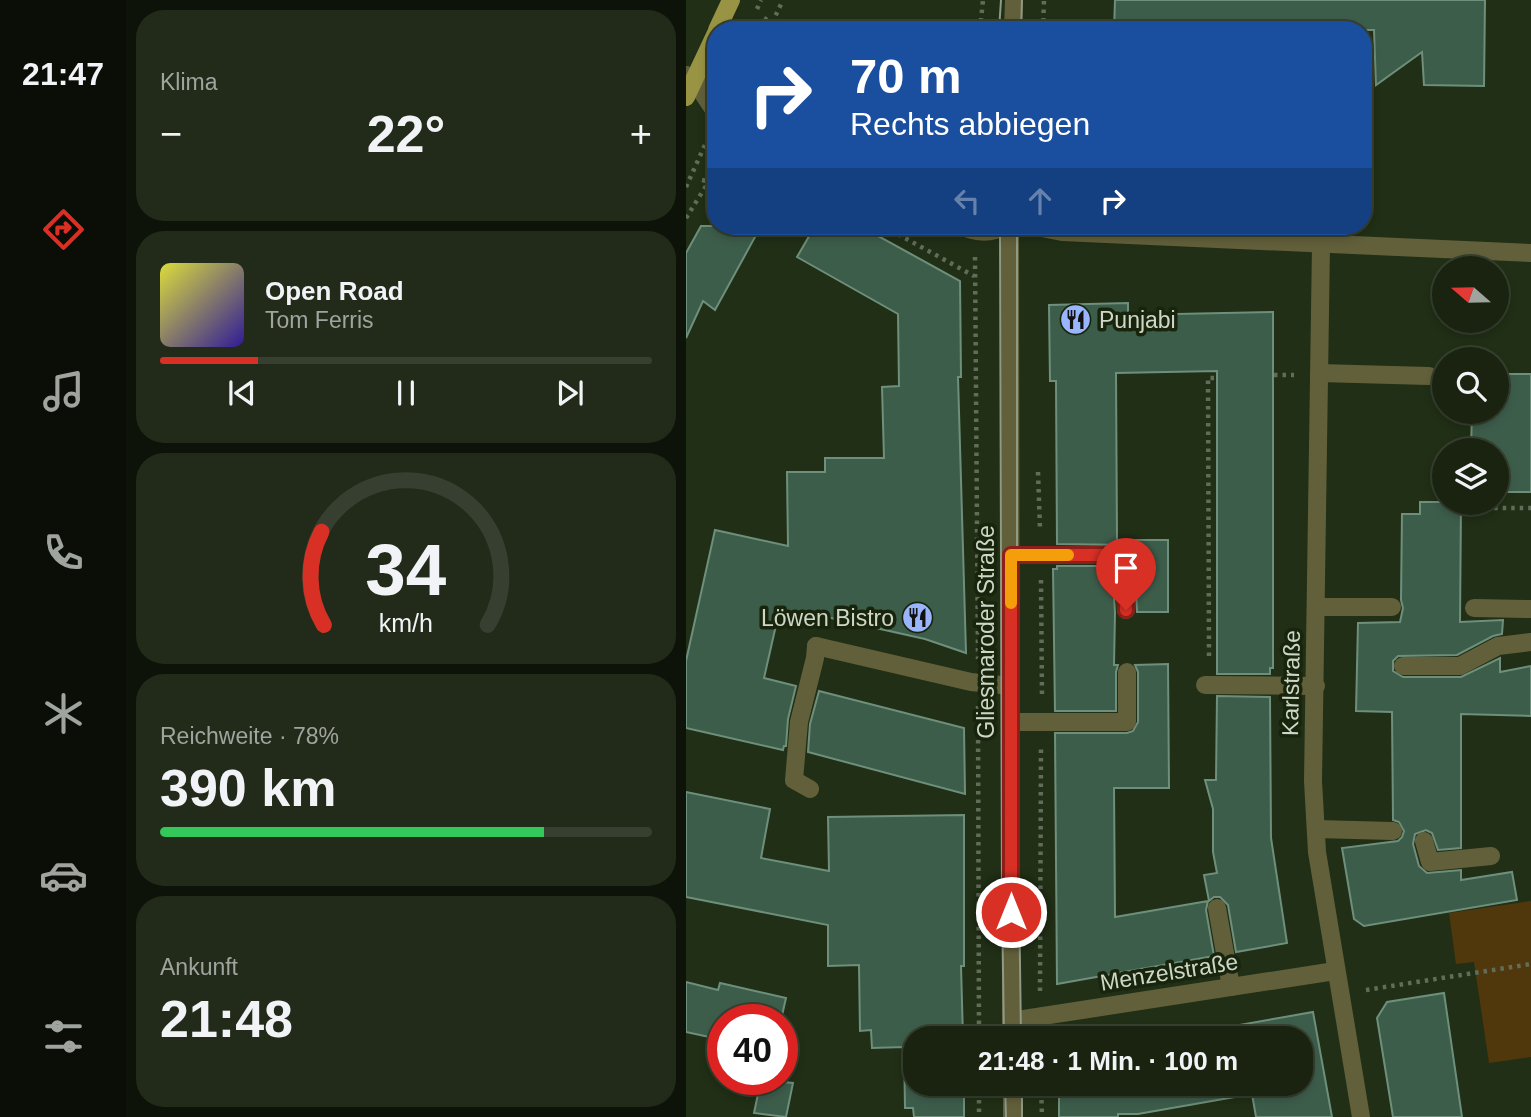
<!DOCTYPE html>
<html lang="de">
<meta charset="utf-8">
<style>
body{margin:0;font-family:Arial,sans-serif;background:#222b19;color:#f1f3f6;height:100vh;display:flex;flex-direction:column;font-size:26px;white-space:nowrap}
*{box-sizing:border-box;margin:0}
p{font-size:23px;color:#9fa49f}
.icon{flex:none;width:38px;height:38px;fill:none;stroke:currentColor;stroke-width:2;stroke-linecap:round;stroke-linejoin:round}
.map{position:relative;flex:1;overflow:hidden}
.panel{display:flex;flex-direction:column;gap:10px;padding:10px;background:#0e1309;width:560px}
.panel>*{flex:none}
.hud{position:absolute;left:21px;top:21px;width:665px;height:214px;border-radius:28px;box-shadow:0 4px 10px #0003,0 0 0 2px #374030;background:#1a4fa0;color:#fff;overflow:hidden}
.needle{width:46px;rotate:290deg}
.controls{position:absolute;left:746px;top:256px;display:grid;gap:14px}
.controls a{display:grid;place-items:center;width:77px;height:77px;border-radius:50%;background:#192310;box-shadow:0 4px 10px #0003,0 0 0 2px #374030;font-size:35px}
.speed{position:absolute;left:21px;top:1004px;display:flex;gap:14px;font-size:35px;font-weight:700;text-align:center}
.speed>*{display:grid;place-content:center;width:91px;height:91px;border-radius:50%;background:#192310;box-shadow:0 4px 10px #0003,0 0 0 2px #374030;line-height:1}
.speed .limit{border:10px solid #d22;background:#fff;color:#111}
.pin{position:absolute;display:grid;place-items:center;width:60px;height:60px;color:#fff;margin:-72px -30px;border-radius:50% 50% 50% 0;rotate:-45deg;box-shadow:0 0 7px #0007}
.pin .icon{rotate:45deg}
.me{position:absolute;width:77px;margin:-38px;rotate:0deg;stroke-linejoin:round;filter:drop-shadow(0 0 5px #0008)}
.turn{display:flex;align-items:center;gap:24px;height:147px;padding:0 28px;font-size:32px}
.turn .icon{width:91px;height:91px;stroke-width:2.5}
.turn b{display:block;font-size:49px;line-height:60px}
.lanes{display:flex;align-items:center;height:66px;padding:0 28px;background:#0003;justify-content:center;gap:35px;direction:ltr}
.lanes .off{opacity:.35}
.big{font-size:52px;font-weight:800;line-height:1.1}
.panel .card{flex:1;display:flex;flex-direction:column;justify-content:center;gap:10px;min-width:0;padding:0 24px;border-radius:28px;background:#222b19}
.panel .dial{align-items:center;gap:0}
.dial svg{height:182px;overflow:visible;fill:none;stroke:#374030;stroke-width:7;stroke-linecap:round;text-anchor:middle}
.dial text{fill:#f1f3f6;stroke:none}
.song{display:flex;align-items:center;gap:21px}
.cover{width:84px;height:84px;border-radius:10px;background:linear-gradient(135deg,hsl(60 70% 55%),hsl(250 70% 35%))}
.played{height:7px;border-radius:4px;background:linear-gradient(90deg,#d93025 20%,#374030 20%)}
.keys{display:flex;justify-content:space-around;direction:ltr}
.heat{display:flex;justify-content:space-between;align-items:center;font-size:38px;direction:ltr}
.charge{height:10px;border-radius:5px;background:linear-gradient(90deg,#34c759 78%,#374030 0)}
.trip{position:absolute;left:217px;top:1026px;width:410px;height:70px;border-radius:28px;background:#192310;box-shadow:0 4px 10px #0003,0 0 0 2px #374030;font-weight:800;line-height:70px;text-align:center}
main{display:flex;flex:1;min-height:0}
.tabs{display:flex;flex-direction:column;width:126px;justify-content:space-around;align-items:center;background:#0a0e06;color:#9fa49f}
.tabs .icon{width:49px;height:49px}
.tabs .current{color:#d93025}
.tabs b{font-size:32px;color:#f1f3f6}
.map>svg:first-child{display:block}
</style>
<main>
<nav class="tabs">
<b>21:47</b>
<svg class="icon current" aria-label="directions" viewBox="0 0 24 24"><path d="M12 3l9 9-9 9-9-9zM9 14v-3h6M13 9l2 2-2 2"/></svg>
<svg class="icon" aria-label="music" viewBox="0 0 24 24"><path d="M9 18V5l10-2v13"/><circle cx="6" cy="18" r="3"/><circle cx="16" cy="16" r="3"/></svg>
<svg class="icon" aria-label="phone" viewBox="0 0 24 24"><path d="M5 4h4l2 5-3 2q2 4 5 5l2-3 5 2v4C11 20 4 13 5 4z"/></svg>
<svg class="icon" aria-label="climate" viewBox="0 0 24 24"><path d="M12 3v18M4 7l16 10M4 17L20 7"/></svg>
<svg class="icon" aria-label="car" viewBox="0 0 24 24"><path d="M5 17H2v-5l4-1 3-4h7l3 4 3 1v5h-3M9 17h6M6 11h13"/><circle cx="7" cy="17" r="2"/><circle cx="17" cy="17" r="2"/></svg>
<svg class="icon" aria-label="filters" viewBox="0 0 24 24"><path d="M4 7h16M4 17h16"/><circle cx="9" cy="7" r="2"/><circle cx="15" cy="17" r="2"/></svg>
</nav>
<section class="panel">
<div class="card"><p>Klima</p>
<div class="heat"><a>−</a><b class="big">22°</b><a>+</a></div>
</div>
<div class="card">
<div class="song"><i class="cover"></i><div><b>Open Road</b><p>Tom Ferris</p></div></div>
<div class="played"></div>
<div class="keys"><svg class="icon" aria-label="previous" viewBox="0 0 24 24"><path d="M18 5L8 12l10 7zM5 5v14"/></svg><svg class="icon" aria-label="pause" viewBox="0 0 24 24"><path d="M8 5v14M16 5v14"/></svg><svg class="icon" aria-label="next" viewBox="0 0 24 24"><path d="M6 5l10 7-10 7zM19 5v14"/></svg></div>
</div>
<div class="card dial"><svg viewBox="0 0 100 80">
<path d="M14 69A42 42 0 1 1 86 69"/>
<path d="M14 69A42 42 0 0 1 13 28" stroke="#d93025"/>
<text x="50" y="56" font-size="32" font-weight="700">34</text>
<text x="50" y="72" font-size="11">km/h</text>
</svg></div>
<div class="card"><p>Reichweite · 78%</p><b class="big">390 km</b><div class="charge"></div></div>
<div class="card"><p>Ankunft</p><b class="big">21:48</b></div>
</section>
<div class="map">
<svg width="845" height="1117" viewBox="0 0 845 1117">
<rect width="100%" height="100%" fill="#212f16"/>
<path fill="#50380c" d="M845,901V1057L803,1063L788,962L770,964L763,913Z"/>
<path fill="#3d5d4b" stroke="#6e8f7c" stroke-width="2" d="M429,0H799L798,86L738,85L736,52L690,85L688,30H428Z
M15,226H75L29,310L17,301L0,338V253Z
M129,226H174L274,281L275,377H272L280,653L239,639L127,614L125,619L93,612L78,678L110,686L102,719L100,746H98L97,750L0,728V661L29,530L102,546L101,472H139V458H198L196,387L213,386L212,314L111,257Z
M442,303V315L587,312V668H584V674H531V371L430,373L431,540H482V612H451L448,554L443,545L371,544L370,381H364L363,305Z
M810,374H845V492H810V450H785L786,411H810Z
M734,502H775L774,622L817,620L816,634L807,636L771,655L712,656L707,661V671L717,677H775L814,658V672L845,666V716L775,714V848L752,850L746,833L740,830L729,834L727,844L733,866L741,873L775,870V880L826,872L831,900L678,926L668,919L656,848L712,841L716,837L718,831L713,822L707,820L706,712L670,711L672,623L714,622L717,608L715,600L716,514H734Z
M371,566H426L429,612L428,665H432L430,672V711H369L367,569H371Z
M482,664L483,788H428L429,917L522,901L520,910L528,956L371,984L369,733H441L447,731L452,722V672L449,665Z
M133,691L278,728L279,794L122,752L124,724Z
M531,696L584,697L585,838L601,943L550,952L542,905L534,897H528L523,901L518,875L531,873L527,852V809L519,780H530Z
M0,792L84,809L75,858L143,871L142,817L278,815V966H275L277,1038H229V1083H278V1117H228L227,1108H219L218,1047L186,1048L185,1030L174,1031L173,965L142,966V925L0,897Z
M0,982L32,990L34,983L100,998L95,1020H37V1040L0,1032Z
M758,993L776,1117H707L691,1018L701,1002Z
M627,1012L646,1117H570L566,1094L452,1114H432V1117H373V1083H614V1038H480Z
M75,1080L107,1083L100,1117L68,1113Z"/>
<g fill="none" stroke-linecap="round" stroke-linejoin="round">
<path stroke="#616d58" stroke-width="4.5" stroke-dasharray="3.5 5" stroke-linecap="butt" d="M71,9L75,0
M78,18L86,23L84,30
M86,23L97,0
M294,30L297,0
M357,30L358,0
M16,180L30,183
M0,187L23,136
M0,218L30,170
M197,226L288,276
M289,257L292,659
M588,375H608
M352,472L354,529
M766,505L781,508H845
M355,580L356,697
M523,656L522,378H531
M292,706L293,1038
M680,990L845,964
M354,991L355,745
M293,1083V1117
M355,1083L356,1117"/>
<path stroke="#62603b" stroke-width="18" d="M327,30L328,0
M633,373L743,376
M325,555H437L440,610
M631,607H706
M788,608L845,609
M717,666H774L812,646L845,642
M519,685L630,686
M325,722H441V672
M124,789L108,780L113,722L129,658L130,646
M630,829L707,831
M738,841L744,862L805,856
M531,908L545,987"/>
<path stroke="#62603b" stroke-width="18" d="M346,226L376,232L845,253
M635,245L627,781L631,852L675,1117
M130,646L285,682L325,686
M325,1021L649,971"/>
<path stroke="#62603b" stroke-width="18" d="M0,75L8,80L30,113
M8,80L30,81
M274,226C289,232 303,235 318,226
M324,226L325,1038
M326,1083V1117"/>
<path stroke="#999344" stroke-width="18" d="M31,30L45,0
M0,97L30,33"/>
<path stroke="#8e9986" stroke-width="2" d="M313,30L315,0
M335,30L336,0
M314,226L316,901L318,1038
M331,226V743L335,1038
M319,1083L320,1117
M336,1083V1117"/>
</g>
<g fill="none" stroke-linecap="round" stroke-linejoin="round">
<defs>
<path id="route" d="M325,912V555H437L440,610"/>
</defs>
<use href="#route" stroke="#8d1f18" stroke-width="18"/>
<use href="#route" stroke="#d93025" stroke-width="12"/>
<path stroke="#f59e0b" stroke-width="12" d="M325,603V555H382"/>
</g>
<defs>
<symbol id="restaurant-disc" viewBox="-11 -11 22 22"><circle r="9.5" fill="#98b5fd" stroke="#18250c"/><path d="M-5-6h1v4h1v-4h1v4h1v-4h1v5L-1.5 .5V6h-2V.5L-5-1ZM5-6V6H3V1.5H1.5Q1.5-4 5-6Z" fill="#111"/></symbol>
</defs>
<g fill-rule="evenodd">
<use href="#restaurant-disc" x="372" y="302" width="35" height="35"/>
<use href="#restaurant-disc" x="214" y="600" width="35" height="35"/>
</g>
<g text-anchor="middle" stroke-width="7" stroke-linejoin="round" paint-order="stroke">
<g font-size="23" fill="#ced7c7" stroke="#18250c" text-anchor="start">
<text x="413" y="328">Punjabi</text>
<text x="208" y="626" text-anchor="end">Löwen Bistro</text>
</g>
<g font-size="23" fill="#ced7c7" stroke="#18250c">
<text transform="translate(300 632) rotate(-90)" y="8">Gliesmaroder Straße</text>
<text transform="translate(605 683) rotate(-89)" y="8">Karlstraße</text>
<text transform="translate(483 972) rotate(-9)" y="8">Menzelstraße</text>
</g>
</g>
</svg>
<div class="controls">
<a><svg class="needle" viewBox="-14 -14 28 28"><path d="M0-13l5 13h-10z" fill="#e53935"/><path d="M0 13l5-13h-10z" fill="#9fa49f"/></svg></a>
<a><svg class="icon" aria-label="search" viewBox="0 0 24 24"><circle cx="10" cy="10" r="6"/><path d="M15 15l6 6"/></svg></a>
<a><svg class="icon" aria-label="layers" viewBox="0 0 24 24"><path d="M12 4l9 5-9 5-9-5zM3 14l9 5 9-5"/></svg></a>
</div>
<div class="speed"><div class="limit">40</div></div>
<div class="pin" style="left:440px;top:610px;background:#d93025"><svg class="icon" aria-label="arrive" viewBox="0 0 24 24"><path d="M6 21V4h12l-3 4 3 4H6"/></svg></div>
<svg class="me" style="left:325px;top:912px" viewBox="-20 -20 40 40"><circle r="17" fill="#d93025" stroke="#fff" stroke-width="3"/><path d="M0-11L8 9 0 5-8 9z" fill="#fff"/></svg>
<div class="trip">21:48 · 1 Min. · 100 m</div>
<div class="hud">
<div class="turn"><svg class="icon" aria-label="right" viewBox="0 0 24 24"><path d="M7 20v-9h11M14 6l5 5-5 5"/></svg><div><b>70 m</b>Rechts abbiegen</div></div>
<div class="lanes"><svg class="icon off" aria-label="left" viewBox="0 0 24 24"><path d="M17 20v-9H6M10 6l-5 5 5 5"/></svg><svg class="icon off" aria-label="ahead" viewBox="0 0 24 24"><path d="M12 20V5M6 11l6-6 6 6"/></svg><svg class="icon" aria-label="right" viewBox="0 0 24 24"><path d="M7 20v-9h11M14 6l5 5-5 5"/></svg></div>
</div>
</div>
</main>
